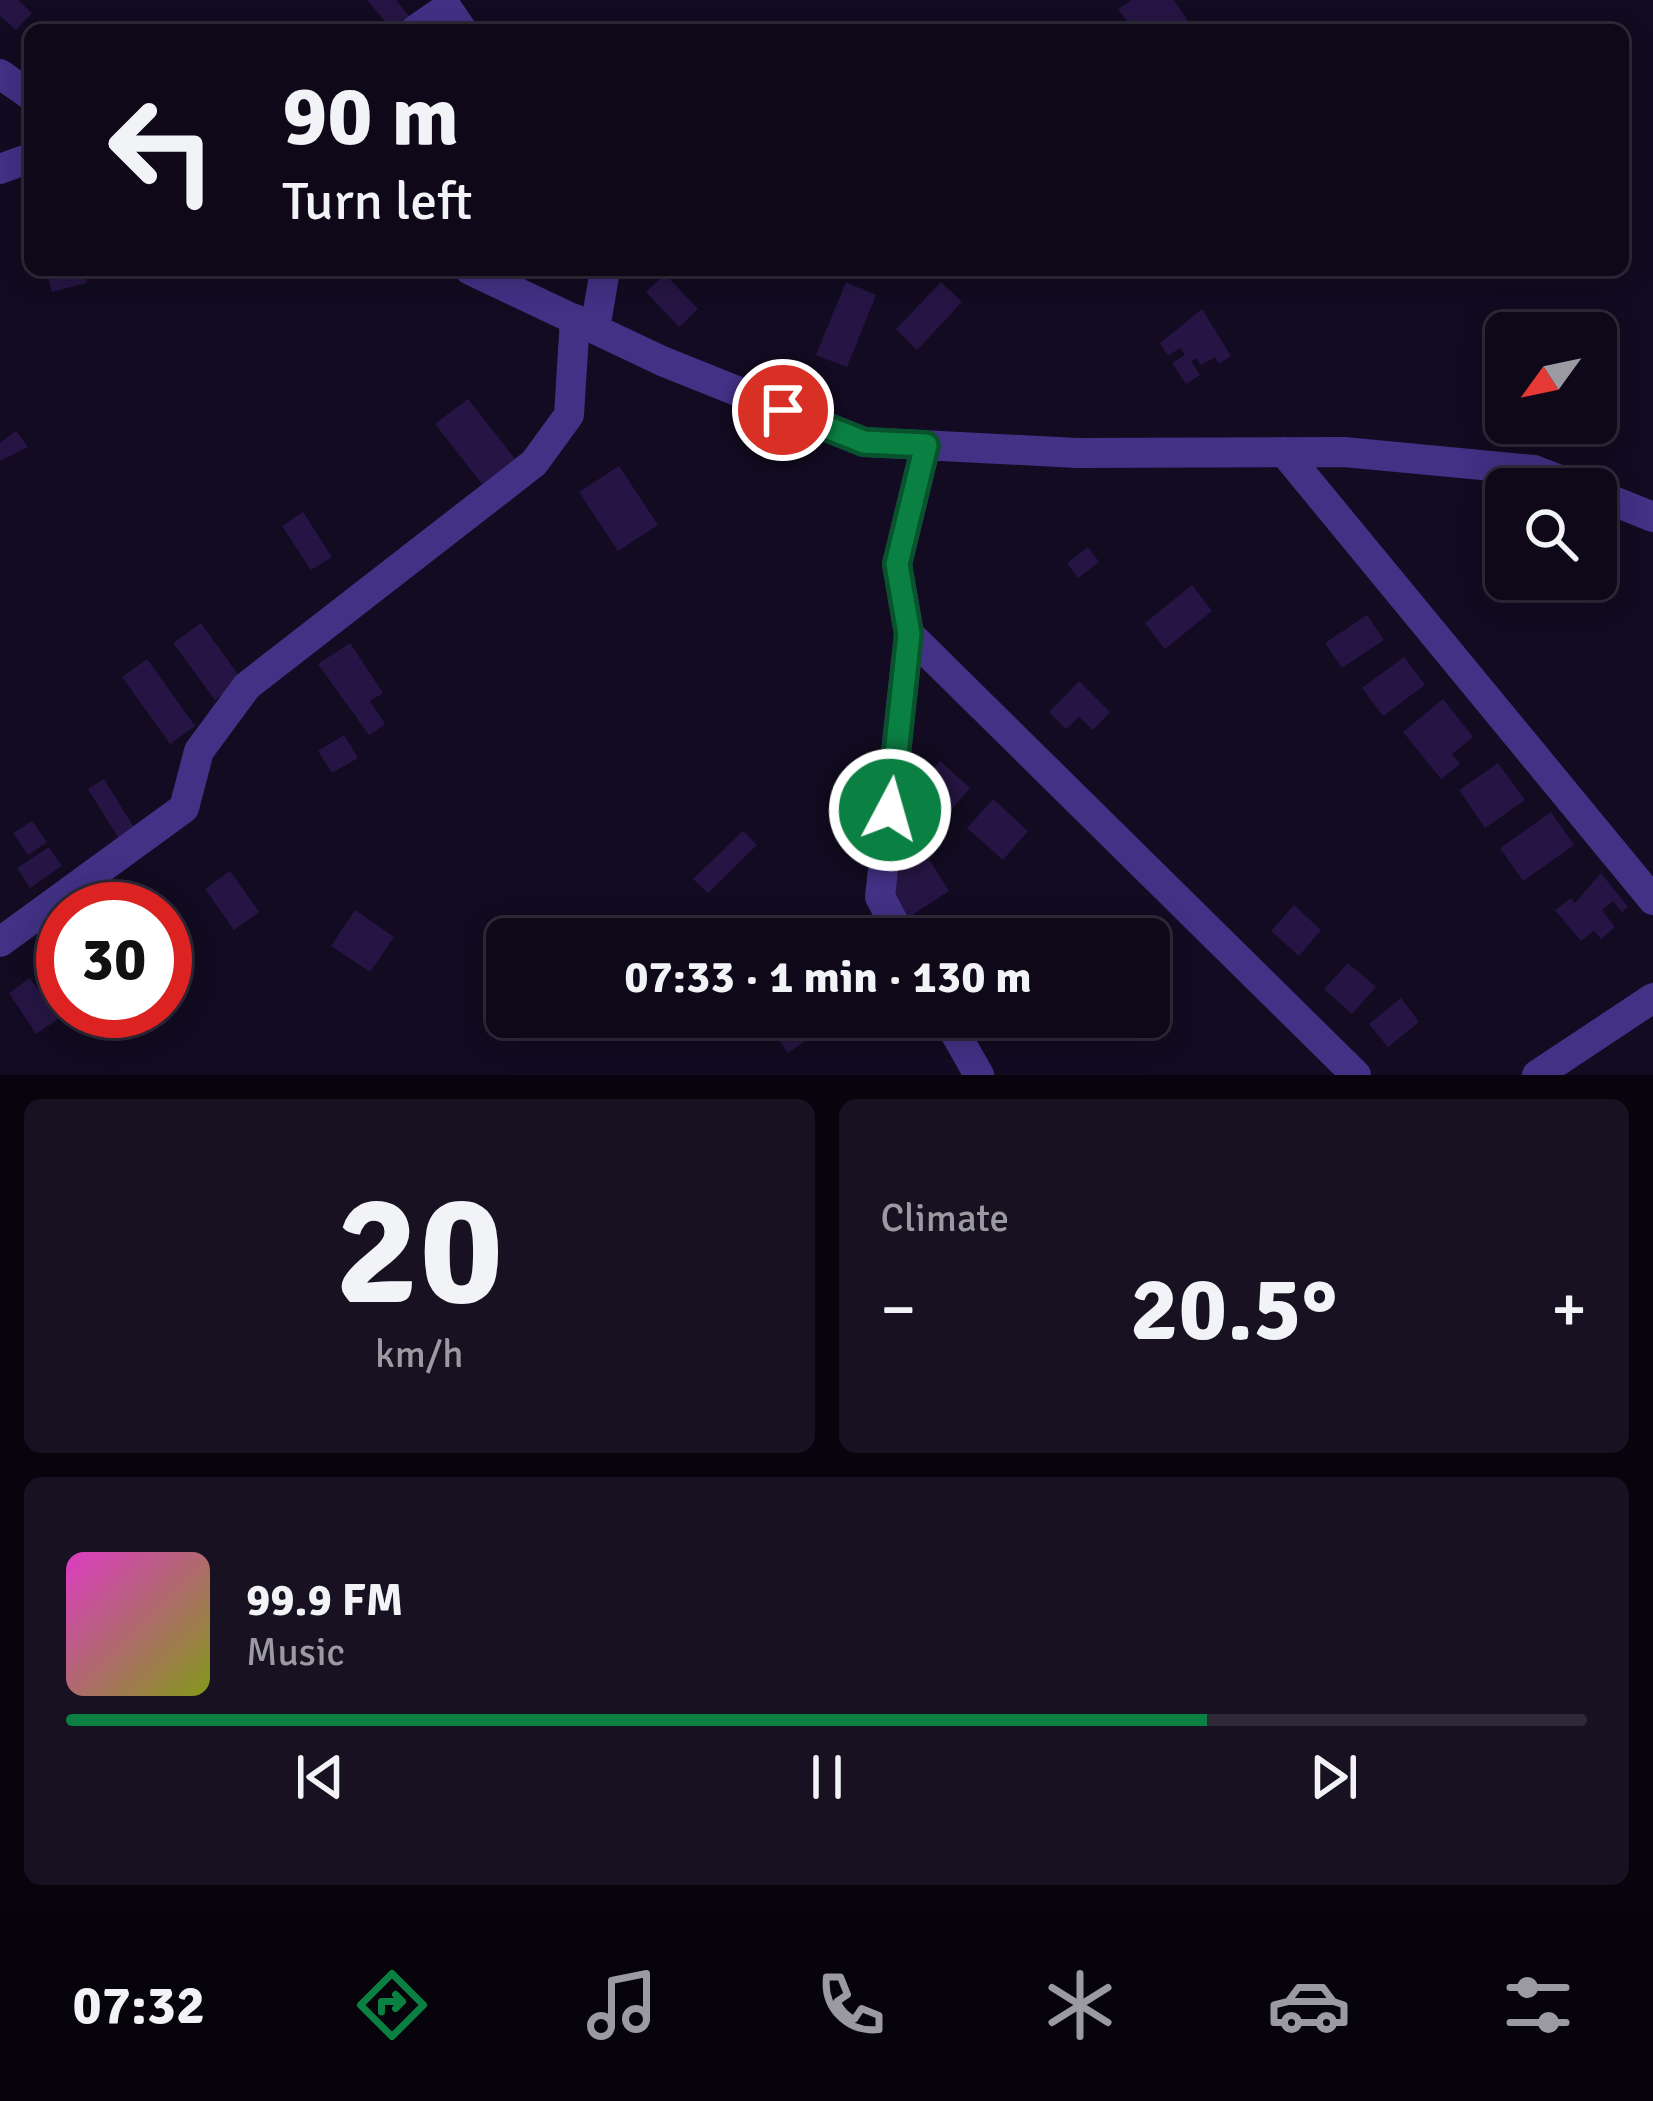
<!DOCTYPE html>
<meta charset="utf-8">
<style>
body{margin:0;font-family:Signika,sans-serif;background:#171122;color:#f1f3f6;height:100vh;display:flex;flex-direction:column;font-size:45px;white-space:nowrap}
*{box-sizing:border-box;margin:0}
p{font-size:39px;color:#9b9aa2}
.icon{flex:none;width:66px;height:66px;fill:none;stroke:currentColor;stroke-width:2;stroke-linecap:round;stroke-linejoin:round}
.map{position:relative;height:1075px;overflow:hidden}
.drawer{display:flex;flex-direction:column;gap:24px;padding:24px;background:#08040e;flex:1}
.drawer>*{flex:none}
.hud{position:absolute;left:24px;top:24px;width:1605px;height:252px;border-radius:18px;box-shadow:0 6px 30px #0003,0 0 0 3px #2e2938;background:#0e0819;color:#f1f3f6;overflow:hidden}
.needle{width:78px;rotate:237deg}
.controls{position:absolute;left:1485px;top:312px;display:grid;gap:24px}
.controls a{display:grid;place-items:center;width:132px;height:132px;border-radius:18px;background:#0e0819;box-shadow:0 6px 30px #0003,0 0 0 3px #2e2938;font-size:60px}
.speed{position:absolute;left:36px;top:882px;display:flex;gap:24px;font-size:60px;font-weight:700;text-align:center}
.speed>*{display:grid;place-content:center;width:156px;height:156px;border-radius:50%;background:#0e0819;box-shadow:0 6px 30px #0003,0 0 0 3px #2e2938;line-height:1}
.speed .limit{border:18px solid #d22;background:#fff;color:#111}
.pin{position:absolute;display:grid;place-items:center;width:102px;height:102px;color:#fff;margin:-51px;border:6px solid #fff;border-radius:50%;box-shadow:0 3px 12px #0007}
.me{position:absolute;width:132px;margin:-66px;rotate:6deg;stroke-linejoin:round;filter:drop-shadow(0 0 9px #0008)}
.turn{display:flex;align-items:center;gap:42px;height:252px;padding:0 60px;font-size:54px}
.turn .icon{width:156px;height:156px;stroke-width:2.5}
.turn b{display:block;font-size:84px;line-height:102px}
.big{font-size:90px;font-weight:700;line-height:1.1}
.drawer .tile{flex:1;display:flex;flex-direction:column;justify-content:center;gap:18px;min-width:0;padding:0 42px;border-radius:18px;background:#171122}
.drawer .dial{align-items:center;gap:0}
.dial b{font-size:156px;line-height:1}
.song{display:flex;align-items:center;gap:36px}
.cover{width:144px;height:144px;border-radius:18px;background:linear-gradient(135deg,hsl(310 70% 55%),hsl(70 70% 35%))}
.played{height:12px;border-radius:6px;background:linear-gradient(90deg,#0b8043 75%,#2e2938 75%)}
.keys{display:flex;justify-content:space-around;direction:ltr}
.heat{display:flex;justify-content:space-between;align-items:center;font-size:66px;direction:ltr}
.drawer .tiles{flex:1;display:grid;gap:24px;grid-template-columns:1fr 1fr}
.tile:last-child{grid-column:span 2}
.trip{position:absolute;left:486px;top:918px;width:684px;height:120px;border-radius:18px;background:#0e0819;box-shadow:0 6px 30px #0003,0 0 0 3px #2e2938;font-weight:700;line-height:120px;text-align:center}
.tab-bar{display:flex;height:192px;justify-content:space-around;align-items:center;background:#06030a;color:#9b9aa2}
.tab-bar .icon{width:84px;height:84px}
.tab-bar .selected{color:#0b8043}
.tab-bar b{font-size:54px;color:#f1f3f6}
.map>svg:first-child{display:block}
</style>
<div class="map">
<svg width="1653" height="1075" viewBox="0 0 1653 1075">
<rect width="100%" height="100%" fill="#120b21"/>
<path fill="#261544" d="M0,0H18L32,13L16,30L0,16Z
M367,0H396L409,16L392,30Z
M1132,0H1174L1192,27L1133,30L1118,9Z
M46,270H84L87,283L52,292Z
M665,274L698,309L679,327L646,292Z
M846,282L876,295L847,367L816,355Z
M941,282L962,302L917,350L896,329Z
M1202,309L1231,356L1219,364L1215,357L1201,365L1196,358L1191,361L1200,375L1186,384L1172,363L1185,355L1180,348L1168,356L1160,343Z
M468,399L515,459L482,484L435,424Z
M16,431L28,447L0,461V443Z
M619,466L658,525L618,551L579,492Z
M303,512L332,557L311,570L282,526Z
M1088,547L1099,562L1078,578L1067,563Z
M1192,585L1212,611L1165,649L1145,623Z
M1367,615L1384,640L1342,668L1325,643Z
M201,623L242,680L215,700L173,643Z
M350,643L383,693L370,701L385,724L369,735L318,664Z
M1404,657L1425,685L1383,716L1362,688Z
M147,659L195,726L170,744L122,677Z
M1079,681L1110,712L1093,730L1079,717L1066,729L1049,712Z
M1443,699L1473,737L1452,754L1460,764L1441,779L1403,732Z
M344,735L358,758L332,773L318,751Z
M940,761L970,788L943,819L913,793Z
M1498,763L1525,800L1485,828L1459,790Z
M104,779L135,829L119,839L88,789Z
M993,799L1028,831L1003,860L967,828Z
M1551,812L1574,845L1523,881L1500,848Z
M32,821L47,842L28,855L13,833Z
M743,831L757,845L708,893L693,879Z
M920,845L949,891L909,917L886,881L913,864L906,854Z
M49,847L62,866L30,888L17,868Z
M230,871L259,912L234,930L205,889Z
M1601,873L1628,907L1622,912L1613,901L1602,910L1615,927L1601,939L1594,931L1581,941L1555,910L1571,898L1575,903Z
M1294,905L1321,930L1299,956L1271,931Z
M355,910L394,937L370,972L331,946Z
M1348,963L1376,987L1352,1014L1324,989Z
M30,978L58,1019L36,1034L9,993Z
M1401,998L1419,1022L1388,1047L1369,1024Z
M770,1017H811L820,1030L788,1053L765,1020Z
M1009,1017H1056L1024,1039Z"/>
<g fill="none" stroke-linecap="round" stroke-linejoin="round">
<path stroke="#423185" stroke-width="30" d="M415,30L447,8L462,30
M0,74L30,95
M0,169L30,158
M470,270L662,361L864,442L1077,453L1344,452L1534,470L1583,489
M595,329L605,270
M1284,452L1653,900
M1596,494L1653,517
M909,634L1356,1075
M903,939L880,897L909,634L897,564L926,445
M0,942L184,808L199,751L247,686L534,463L569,415L575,319
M946,1017L979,1075
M1537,1075L1653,998"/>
</g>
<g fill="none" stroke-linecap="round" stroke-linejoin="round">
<defs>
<path id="route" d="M783,410L864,442L926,445L897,564L909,634L890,810"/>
</defs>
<use href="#route" stroke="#07532c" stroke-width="30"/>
<use href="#route" stroke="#0b8043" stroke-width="21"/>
</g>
</svg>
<div class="controls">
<a><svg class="needle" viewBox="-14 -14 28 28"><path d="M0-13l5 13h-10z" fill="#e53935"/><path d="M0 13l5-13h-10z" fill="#9b9aa2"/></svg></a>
<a><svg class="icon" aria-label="search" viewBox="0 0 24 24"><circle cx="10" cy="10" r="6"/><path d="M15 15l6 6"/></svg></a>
</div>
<div class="speed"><div class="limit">30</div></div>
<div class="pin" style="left:783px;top:410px;background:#d93025"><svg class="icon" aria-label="arrive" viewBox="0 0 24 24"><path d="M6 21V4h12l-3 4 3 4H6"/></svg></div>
<svg class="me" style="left:890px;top:810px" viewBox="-20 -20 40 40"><circle r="17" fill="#0b8043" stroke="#fff" stroke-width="3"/><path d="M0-11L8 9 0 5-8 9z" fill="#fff"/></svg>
<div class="trip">07:33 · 1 min · 130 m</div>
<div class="hud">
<div class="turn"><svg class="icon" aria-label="left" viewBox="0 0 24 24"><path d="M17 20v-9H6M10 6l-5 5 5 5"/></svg><div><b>90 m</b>Turn left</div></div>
</div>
</div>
<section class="drawer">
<div class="tiles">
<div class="tile dial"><b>20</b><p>km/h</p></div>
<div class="tile"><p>Climate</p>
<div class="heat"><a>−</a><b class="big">20.5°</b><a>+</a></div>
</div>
<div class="tile">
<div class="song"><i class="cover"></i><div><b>99.9 FM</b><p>Music</p></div></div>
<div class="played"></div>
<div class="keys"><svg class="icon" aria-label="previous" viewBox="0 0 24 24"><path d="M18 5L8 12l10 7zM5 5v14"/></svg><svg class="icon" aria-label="pause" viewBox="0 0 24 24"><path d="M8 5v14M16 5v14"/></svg><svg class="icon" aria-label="next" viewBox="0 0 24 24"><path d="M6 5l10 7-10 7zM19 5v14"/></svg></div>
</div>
</div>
</section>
<nav class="tab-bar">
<b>07:32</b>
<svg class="icon selected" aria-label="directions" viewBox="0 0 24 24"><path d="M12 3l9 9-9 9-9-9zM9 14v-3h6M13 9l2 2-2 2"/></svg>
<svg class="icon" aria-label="music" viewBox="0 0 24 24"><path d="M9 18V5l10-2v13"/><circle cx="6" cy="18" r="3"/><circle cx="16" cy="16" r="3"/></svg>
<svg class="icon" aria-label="phone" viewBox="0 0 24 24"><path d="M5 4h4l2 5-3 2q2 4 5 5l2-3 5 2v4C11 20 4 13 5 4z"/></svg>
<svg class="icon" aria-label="climate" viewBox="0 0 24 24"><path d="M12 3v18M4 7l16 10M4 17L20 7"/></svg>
<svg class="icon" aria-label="car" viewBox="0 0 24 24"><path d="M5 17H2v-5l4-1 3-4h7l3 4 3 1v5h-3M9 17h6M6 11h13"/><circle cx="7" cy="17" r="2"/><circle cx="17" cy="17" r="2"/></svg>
<svg class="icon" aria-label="filters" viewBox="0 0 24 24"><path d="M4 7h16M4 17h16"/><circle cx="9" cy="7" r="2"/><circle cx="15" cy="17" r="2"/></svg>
</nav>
